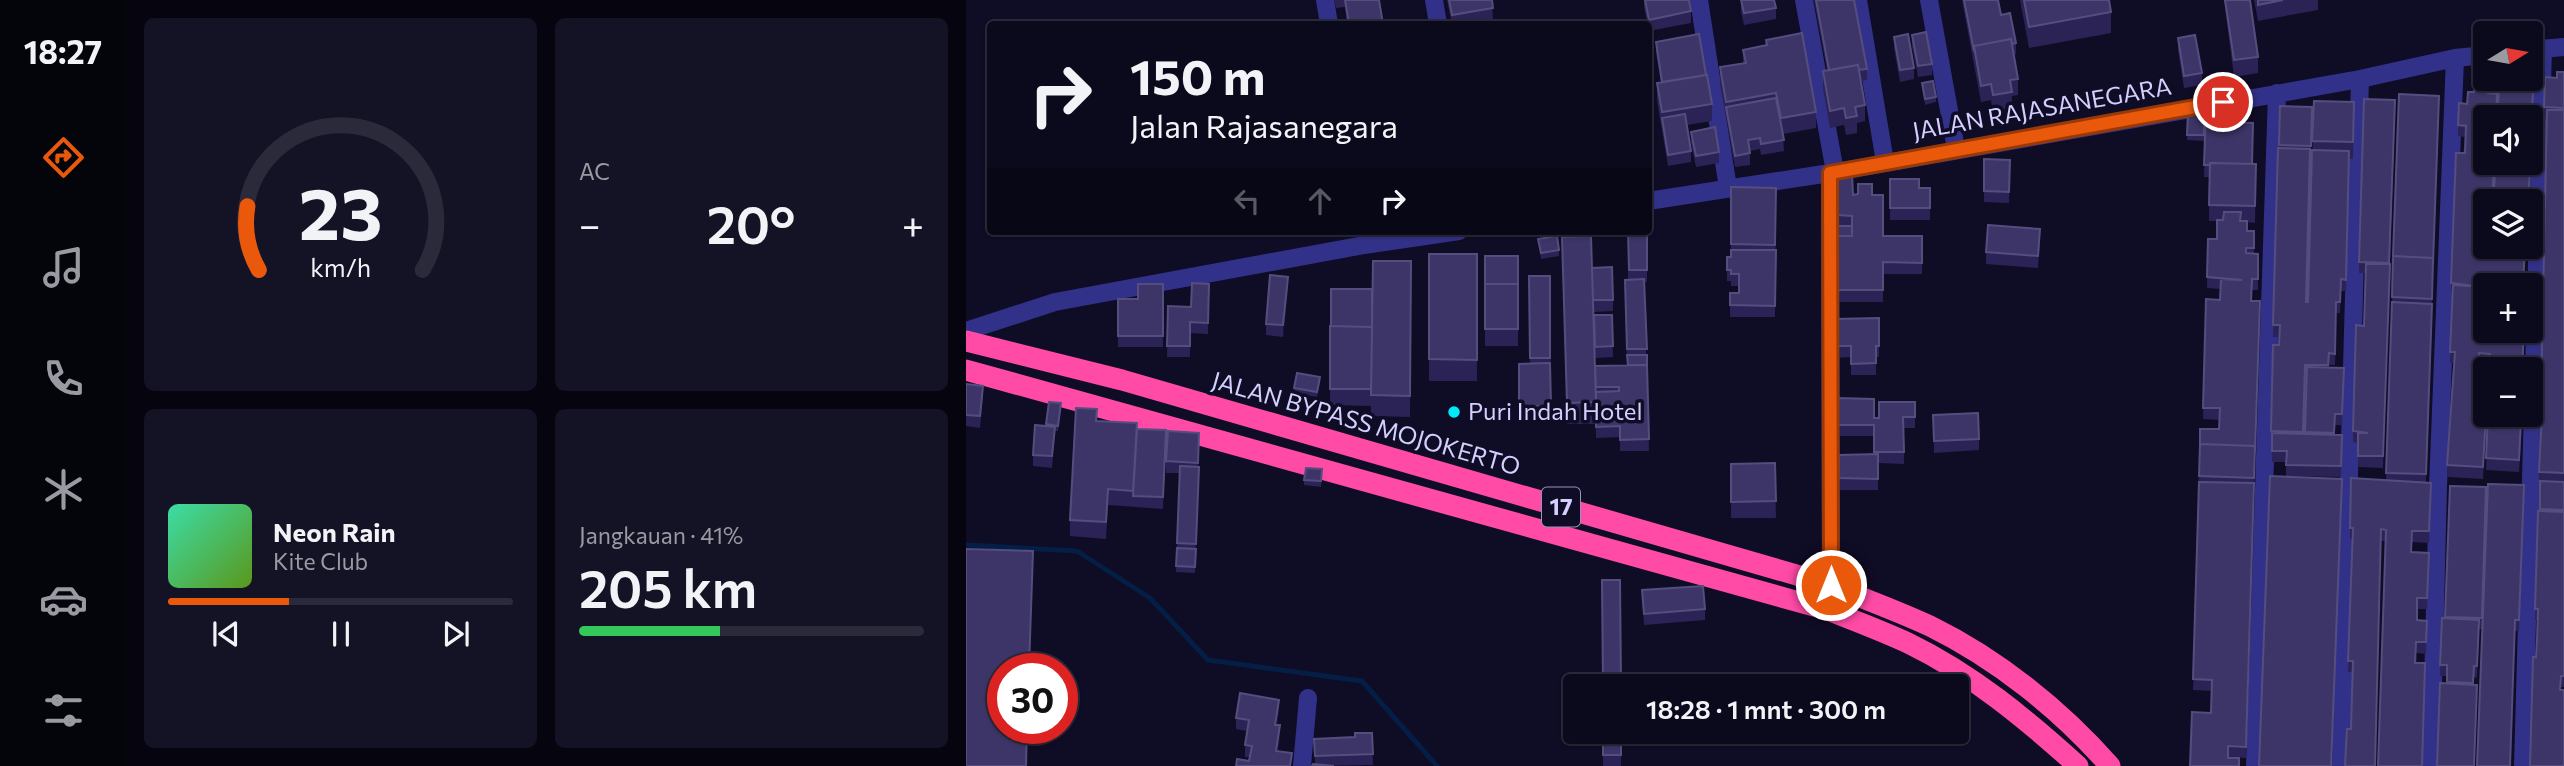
<!DOCTYPE html>
<html lang="id">
<meta charset="utf-8">
<style>
body{margin:0;font-family:Commissioner,sans-serif;background:#141225;color:#f1f3f6;height:100vh;display:flex;flex-direction:column;font-size:26px;white-space:nowrap}
*{box-sizing:border-box;margin:0}
p{font-size:23px;color:#9a9aa3}
.icon{flex:none;width:38px;height:38px;fill:none;stroke:currentColor;stroke-width:2;stroke-linecap:round;stroke-linejoin:round}
.map{position:relative;flex:1;overflow:hidden}
.sheet{display:flex;flex-direction:column;gap:18px;padding:18px;background:#06050f;width:840px}
.sheet>*{flex:none}
.guide{position:absolute;left:21px;top:21px;width:665px;height:214px;border-radius:7px;box-shadow:0 2px 5px #0004,0 0 0 2px #2b2a3b;background:#0b091c;color:#f1f3f6;overflow:hidden}
.needle{width:46px;rotate:79deg}
.controls{position:absolute;left:1507px;top:21px;display:grid;gap:14px}
.controls a{display:grid;place-items:center;width:70px;height:70px;border-radius:7px;background:#0b091c;box-shadow:0 2px 5px #0004,0 0 0 2px #2b2a3b;font-size:35px}
.speed{position:absolute;left:21px;top:653px;display:flex;gap:14px;font-size:35px;font-weight:700;text-align:center}
.speed>*{display:grid;place-content:center;width:91px;height:91px;border-radius:50%;background:#0b091c;box-shadow:0 2px 5px #0004,0 0 0 2px #2b2a3b;line-height:1}
.speed .limit{border:10px solid #d22;background:#fff;color:#111}
.pin{position:absolute;display:grid;place-items:center;width:60px;height:60px;color:#fff;margin:-30px;border:4px solid #fff;border-radius:50%;box-shadow:0 2px 7px #0007}
.me{position:absolute;width:77px;margin:-38px;rotate:0deg;stroke-linejoin:round;filter:drop-shadow(0 0 5px #0008)}
.turn{display:flex;align-items:center;gap:24px;height:147px;padding:0 28px;font-size:32px}
.turn .icon{width:91px;height:91px;stroke-width:2.5}
.turn b{display:block;font-size:49px;line-height:60px}
.lanes{display:flex;align-items:center;height:66px;padding:0 28px;background:#0003;justify-content:center;gap:35px;direction:ltr}
.lanes .off{opacity:.35}
.big{font-size:52px;font-weight:600;line-height:1.1}
.sheet .widget{flex:1;display:flex;flex-direction:column;justify-content:center;gap:10px;min-width:0;padding:0 24px;border-radius:10px;background:#141225}
.sheet .dial{align-items:center;gap:0}
.dial svg{height:182px;overflow:visible;fill:none;stroke:#2b2a3b;stroke-width:7;stroke-linecap:round;text-anchor:middle}
.dial text{fill:#f1f3f6;stroke:none}
.song{display:flex;align-items:center;gap:21px}
.cover{width:84px;height:84px;border-radius:10px;background:linear-gradient(135deg,hsl(160 70% 55%),hsl(90 70% 35%))}
.played{height:7px;border-radius:4px;background:linear-gradient(90deg,#ea580c 35%,#2b2a3b 35%)}
.keys{display:flex;justify-content:space-around;direction:ltr}
.heat{display:flex;justify-content:space-between;align-items:center;font-size:38px;direction:ltr}
.charge{height:10px;border-radius:5px;background:linear-gradient(90deg,#34c759 41%,#2b2a3b 0)}
.sheet .tiles{flex:1;display:grid;gap:18px;grid-template-columns:repeat(2,1fr)}
.trip{position:absolute;left:597px;top:674px;width:406px;height:70px;border-radius:7px;background:#0b091c;box-shadow:0 2px 5px #0004,0 0 0 2px #2b2a3b;font-weight:600;line-height:70px;text-align:center}
main{display:flex;flex:1;min-height:0}
.menu{display:flex;flex-direction:column;width:126px;justify-content:space-around;align-items:center;background:#04040b;color:#9a9aa3}
.menu .icon{width:49px;height:49px}
.menu .on{color:#ea580c}
.menu b{font-size:32px;color:#f1f3f6}
.map>svg:first-child{display:block}
</style>
<main>
<nav class="menu">
<b>18:27</b>
<svg class="icon on" aria-label="directions" viewBox="0 0 24 24"><path d="M12 3l9 9-9 9-9-9zM9 14v-3h6M13 9l2 2-2 2"/></svg>
<svg class="icon" aria-label="music" viewBox="0 0 24 24"><path d="M9 18V5l10-2v13"/><circle cx="6" cy="18" r="3"/><circle cx="16" cy="16" r="3"/></svg>
<svg class="icon" aria-label="phone" viewBox="0 0 24 24"><path d="M5 4h4l2 5-3 2q2 4 5 5l2-3 5 2v4C11 20 4 13 5 4z"/></svg>
<svg class="icon" aria-label="climate" viewBox="0 0 24 24"><path d="M12 3v18M4 7l16 10M4 17L20 7"/></svg>
<svg class="icon" aria-label="car" viewBox="0 0 24 24"><path d="M5 17H2v-5l4-1 3-4h7l3 4 3 1v5h-3M9 17h6M6 11h13"/><circle cx="7" cy="17" r="2"/><circle cx="17" cy="17" r="2"/></svg>
<svg class="icon" aria-label="filters" viewBox="0 0 24 24"><path d="M4 7h16M4 17h16"/><circle cx="9" cy="7" r="2"/><circle cx="15" cy="17" r="2"/></svg>
</nav>
<section class="sheet">
<div class="tiles">
<div class="widget dial"><svg viewBox="0 0 100 80">
<path d="M14 69A42 42 0 1 1 86 69"/>
<path d="M14 69A42 42 0 0 1 9 41" stroke="#ea580c"/>
<text x="50" y="56" font-size="32" font-weight="700">23</text>
<text x="50" y="72" font-size="11">km/h</text>
</svg></div>
<div class="widget"><p>AC</p>
<div class="heat"><a>−</a><b class="big">20°</b><a>+</a></div>
</div>
<div class="widget">
<div class="song"><i class="cover"></i><div><b>Neon Rain</b><p>Kite Club</p></div></div>
<div class="played"></div>
<div class="keys"><svg class="icon" aria-label="previous" viewBox="0 0 24 24"><path d="M18 5L8 12l10 7zM5 5v14"/></svg><svg class="icon" aria-label="pause" viewBox="0 0 24 24"><path d="M8 5v14M16 5v14"/></svg><svg class="icon" aria-label="next" viewBox="0 0 24 24"><path d="M6 5l10 7-10 7zM19 5v14"/></svg></div>
</div>
<div class="widget"><p>Jangkauan · 41%</p><b class="big">205 km</b><div class="charge"></div></div>
</div>
</section>
<div class="map">
<svg width="1598" height="766" viewBox="0 0 1598 766">
<rect width="100%" height="100%" fill="#0f0c25"/>
<g fill="none" stroke-linecap="round" stroke-linejoin="round">
<path stroke="#041e45" stroke-width="5" d="M0,545L111,551L184,598L242,660L396,681L471,766"/>
<path stroke="#323189" stroke-width="18" d="M359,0L363,24
M468,0L472,24
M733,0L762,188
M838,0L869,172
M892,0L919,162
M963,0L990,149
M1564,50L1598,47
M864,173L865,585
M682,201L864,173L1394,79L1489,58L1519,55
M0,331L89,302L398,245L493,231
M336,766L342,698
M1289,766L1311,93
M1375,766L1394,79
M1465,766L1472,487L1489,58
M1557,766L1577,48"/>
<path stroke="#ff4aa6" stroke-width="21" d="M0,341L156,380L865,585C898,599 932,611 964,626C1031,659 1094,709 1144,766
M0,370L862,610C889,621 916,631 942,643C1006,674 1060,719 1112,766"/>
</g>
<path fill="#2b2355" fill-rule="evenodd" d="M368,0H413V1L417,24H381L379,7L370,8Z
M481,0H526L527,19L496,24H486Z
M678,0H723L725,11V23L683,31L678,7Z
M775,0L810,8V19L778,25L775,12Z
M848,0H888L901,69V80L895,81L899,105V121L891,123V133L880,135L878,125L864,128L857,88V71L861,70Z
M996,0H1032L1035,15L1050,43V54L1048,55L1052,79V95L1046,96V108L1027,112L1025,100L1015,102Z
M1054,0H1143L1145,12V33L1063,48Z
M1258,0H1284L1292,57V73L1268,77Z
M1288,0H1352V10L1292,21Z
M946,35L966,64V75L952,77L946,46Z
M928,37L948,68V79L934,82L928,48Z
M1212,38L1236,73V85L1218,88L1212,50Z
M800,40L850,112V128L817,134L818,151L795,155L794,149L784,151V165L769,167L754,84V67L777,63V50L800,46Z
M690,42L746,104V121L721,125L725,151V162L702,166L691,100V83L695,82L690,53Z
M1598,72V687H1595V690L1598,766L1570,657L1572,620H1569L1574,511V484H1573V472L1577,405H1575V394L1581,119H1578L1579,77L1591,78Z
M956,83L970,97V102L959,105Z
M1522,93L1526,201L1558,285H1519L1559,331L1557,369H1523V365L1513,364L1511,406L1519,415H1557L1553,472L1520,470L1522,425H1520L1517,479L1481,477L1488,363H1484L1487,295L1485,294V283L1499,137L1492,136V125L1501,104Z
M1433,94L1473,107L1460,482L1465,483L1463,543L1446,542L1445,552L1463,553L1461,609H1451V620L1461,621L1460,654L1450,653L1456,766L1419,541H1415L1385,729L1387,672H1382L1387,540L1384,539L1385,478L1420,480Z
M1348,101L1388,102L1387,159H1383L1380,291H1375L1374,313H1370L1369,365H1363V367L1378,368L1376,425H1369V435H1376L1375,477L1320,476V462H1306L1305,431L1313,337H1307L1312,148H1313L1314,106L1346,107L1341,302H1342ZM1339,376H1340L1339,434H1337Z
M1240,108L1260,122L1286,164H1290L1289,223L1281,222V231H1288V254H1292V290H1286V301L1289,462L1280,758L1262,757L1224,766L1245,713L1246,691L1227,690L1234,429H1253L1254,420L1237,419L1240,299L1254,300V289L1241,288L1242,239H1251V221H1243V177H1238Z
M1429,111L1417,468L1392,467V443L1387,442V431L1398,326L1399,273H1393V262Z
M1222,114H1238V141L1221,140Z
M725,132L753,152V163L730,167L725,143Z
M1018,159L1044,160L1043,203L1018,202Z
M872,174L887,195H906L917,236H956V274H917V302H867V226H872Z
M924,179L953,188H964V220H924Z
M765,187L810,188L809,317H764V293H773V286H765V281H761V257H765Z
M662,231H681V282H678L683,451H654V437L630,438V424H601L596,237L626,268L647,300V311L628,312V315H646L647,357L629,358V366L661,365L659,280H662Z
M572,239L593,250V256L575,259Z
M1074,240L1072,268L1020,264V252Z
M463,254H511V381H463Z
M519,256H552V346H519Z
M445,261L444,417L405,416V406L364,405L365,289H406Z
M563,276H584L585,417H553V364H564Z
M197,284V347H152V299H172Z
M243,284L242,334L224,333V357H201L202,306L225,307Z
M322,288L317,337L300,335V324Z
M913,318V357H910V375H885V357L868,358V319Z
M354,382L351,397L328,393V388Z
M0,384L17,397L14,428L0,426Z
M871,398L908,418H913L949,402V428H938V464L912,463V490H873V455L908,454V436H870Z
M83,402L95,409L92,431H89L86,468L67,466V455L80,426Z
M967,415L1013,439V450L968,453Z
M131,421L171,429L200,442L197,509L142,505L140,539L104,536V520Z
M233,444L229,573L210,572L214,473H200V461Z
M809,463L810,518H765V464Z
M356,475L355,487L338,485V480Z
M1558,485L1553,631H1549L1511,766Z
M1484,486L1520,487L1516,629H1513L1511,678L1508,677L1507,685L1481,684V676H1474L1476,618H1479Z
M676,590L739,609V620L678,625Z
M313,711L311,725L314,737L312,751L283,761L284,757H279V745L281,731L270,729V718Z
M637,732H655V766H637Z
M406,733L407,765L346,766L349,764L348,739L389,737Z"/>
<path fill="#18123a" d="M322,277V288L317,337V325Z
M67,551L64,668H63Z
M313,700V711L309,736V725Z
M314,725V737L310,762V751Z"/>
<path fill="#3d3567" stroke="#544e7f" stroke-width="2" d="M379,0H413L417,24H383Z
M483,0H526L527,8L486,15Z
M679,0H723L725,11L683,20Z
M775,0H808L810,8L778,13Z
M850,0H888L901,69L893,70L892,65L863,70Z
M998,0H1032L1035,15L1044,13L1050,43L1046,44L1045,39L1008,46V51Z
M1058,0H1143L1145,12L1063,27Z
M1259,0H1284L1292,57L1268,60Z
M1292,0H1317L1292,5Z
M960,32L966,64L952,66L946,35Z
M836,33L850,112L815,118L810,93L760,102L754,67L780,63L777,50L801,45L800,40Z
M733,34L740,75L696,82L690,42Z
M942,34L948,68L934,70L928,37Z
M1229,35L1236,73L1218,76L1212,38Z
M1045,39L1052,79L1044,80L1046,92L1027,95L1025,84L1015,86L1008,46Z
M892,65L899,105L889,107L891,116L880,118L878,108L864,111L857,71Z
M1591,72H1598V108L1578,107L1579,77L1591,78Z
M741,75L746,104L696,112L691,83Z
M1534,79H1568L1564,136V117H1531Z
M967,81L970,97L959,99L956,83Z
M1508,85L1522,86V93L1531,94L1530,117H1519V163H1528L1526,201H1519V247H1559L1557,285H1528V283H1522V285H1519V331H1558L1556,369H1523L1524,354L1513,353L1511,414L1513,370H1519V415H1520L1517,467L1481,465L1489,352H1484L1487,285L1516,287L1485,283L1490,153H1499L1500,126L1492,125L1493,103L1501,104L1502,92H1508Z
M1433,94L1473,96L1467,263V258L1427,256Z
M810,98L818,140L795,144L794,138L782,140L784,153L769,156L760,107Z
M1398,99L1429,100L1423,263L1393,262Z
M1348,101L1388,102L1387,142L1346,141Z
M1314,106L1346,107L1345,146L1313,145Z
M1240,108L1260,109V122L1287,123L1286,164L1244,163V165H1238Z
M1581,110H1598V473L1573,472L1577,394H1575Z
M719,114L725,151L702,155L696,118Z
M1222,114H1238V135H1221Z
M749,127L753,152L730,156L725,132Z
M1312,148L1344,149L1340,302H1342L1346,150L1383,151L1380,280L1375,279L1374,302H1370L1369,354L1363,353L1362,365H1339L1337,432L1305,431L1307,345H1313L1314,325H1307Z
M1564,156H1565L1562,201H1527L1530,163H1564Z
M1018,159L1044,160L1043,192L1018,191Z
M1244,163L1290,164L1289,206L1243,205Z
M872,174L886,175L887,195L892,194V184H906V195H917V236H956V263L917,262V290H867V236H886V216L872,215Z
M924,179H953V188H964V208H924Z
M765,187L810,188L809,245L765,244Z
M1258,212H1275L1274,221H1281V231H1288V248H1280V253L1292,254V279H1286L1285,301H1294L1289,451V446L1234,444V429H1253L1254,408H1237L1240,299L1254,300L1255,279L1276,280L1241,277L1242,239H1251V220H1257Z
M1022,225L1074,229L1072,256L1020,252Z
M867,226H886V236H867Z
M662,231H681V270H663Z
M591,236L593,250L575,253L572,239Z
M625,236L630,402L601,403L596,237Z
M765,250H810L809,306L764,305V293H773V274H765V270H761V257H765Z
M463,254H511V360L463,359Z
M519,256H552V284H519V289Z
M1427,256L1467,258L1466,299L1426,297Z
M407,261H445L444,396L405,395Z
M1400,264H1424L1417,456H1392V433H1402L1387,431L1390,325L1398,326Z
M646,267L647,300H627L626,268Z
M304,275L322,277L317,325L300,324Z
M563,276H584V358H564Z
M678,279L681,349H661L659,280Z
M226,283L243,284L242,323L224,322V346H201L202,306L225,307Z
M172,284H197V336H152V299H172Z
M519,284H552V329H519Z
M365,289H406V327L365,326Z
M1426,302L1466,304L1460,474L1420,473Z
M628,315H646L647,346L629,347Z
M913,318V346H910V363L885,364V346H868V319Z
M364,326L406,327L405,389H364Z
M661,355H681V365H662Z
M584,363L585,406H553V364Z
M681,365L683,439L654,440V426L630,427V392L653,391V387H630L629,366Z
M1341,367L1378,368L1376,414H1369L1368,433L1339,432Z
M331,373L354,377L351,392L328,388Z
M0,384L17,386L14,416L0,415Z
M871,398L908,399V418H913V402H949V417H937L938,452H908V425H870Z
M83,402L95,403L92,426L80,424Z
M110,408L131,409L130,421L171,423L167,491L142,489L140,522L104,520Z
M1012,413L1013,439L968,441L967,415Z
M1522,415L1555,417L1553,460L1520,458Z
M69,425L89,427L86,456L67,455Z
M171,429L200,430L197,497L167,496Z
M202,431L233,433L232,463L200,461Z
M1306,433L1376,435L1375,466L1320,465L1321,451H1306Z
M1234,444L1289,446L1288,478L1233,476Z
M912,454V479L873,478V455Z
M809,463L810,501L765,502V464Z
M214,466L233,467L230,544L211,543Z
M340,468L356,469L355,481L338,480Z
M1304,476L1376,479L1365,766H1293Z
M1385,478L1465,483L1463,531H1446L1445,552L1463,553L1461,598H1451V620L1461,621L1460,642H1450L1449,663H1459L1456,766H1412L1420,530L1415,529L1409,766H1379L1381,729H1385L1387,661H1382L1387,528H1384Z
M1574,481L1598,482V510L1574,509Z
M1233,482L1288,483L1280,747L1262,746V758H1273V766H1224L1226,712L1245,713L1246,680L1227,679Z
M1522,484L1558,485L1553,620H1549L1544,766H1511Z
M1484,486L1520,487L1516,618L1479,617Z
M1572,511L1598,512V676H1595L1594,690H1598V766H1564L1567,657H1570L1571,640L1572,609H1569Z
M211,548L230,549L229,567L210,566Z
M0,549L67,551L63,668H37V728H61L60,766H0Z
M636,580H654L655,686H637Z
M737,586L739,609L678,614L676,590Z
M1476,618L1513,620L1511,666H1508L1507,683L1481,682V665H1474Z
M1474,683L1511,685L1508,766H1471Z
M274,693L313,700L309,725H314L310,751L326,753L324,766H270L271,759L283,761L286,746L279,745L283,720L270,718Z
M637,732H655V755H637Z
M389,733H406L407,754L349,756L348,739L389,737Z
M347,764L368,766H346Z"/>
<g fill="none" stroke-linecap="round" stroke-linejoin="round">
<defs>
<path id="route" d="M865,585L864,173L1257,102"/>
</defs>
<use href="#route" stroke="#983908" stroke-width="18"/>
<use href="#route" stroke="#ea580c" stroke-width="12"/>
</g>
<circle fill="#00e9fa" stroke="#0f0c25" stroke-width="2.5" cx="488" cy="412" r="7"/>
<g text-anchor="middle" stroke-width="7" stroke-linejoin="round" paint-order="stroke">
<rect fill="#0f0c25" stroke="#9894be" stroke-width="2" x="576" y="487.5" width="38" height="39" rx="5"/>
<g font-size="23" font-weight="bold" fill="#d3cfff">
<text x="595" y="515">17</text>
</g>
<g font-size="24" fill="#d3cfff" stroke="#0f0c25">
<text transform="translate(1076 109) rotate(-10)" y="8">JALAN RAJASANEGARA</text>
<text transform="translate(400 424) rotate(16)" y="8">JALAN BYPASS MOJOKERTO</text>
</g>
<g font-size="24" fill="#d3cfff" stroke="#0f0c25" text-anchor="start">
<text x="502" y="420">Puri Indah Hotel</text>
</g>
</g>
</svg>
<div class="controls">
<a><svg class="needle" viewBox="-14 -14 28 28"><path d="M0-13l5 13h-10z" fill="#e53935"/><path d="M0 13l5-13h-10z" fill="#9a9aa3"/></svg></a>
<a><svg class="icon" aria-label="sound" viewBox="0 0 24 24"><path d="M4 9h4l5-4v14l-5-4H4zM17 9q2 3 0 6"/></svg></a>
<a><svg class="icon" aria-label="layers" viewBox="0 0 24 24"><path d="M12 4l9 5-9 5-9-5zM3 14l9 5 9-5"/></svg></a>
<a>+</a>
<a>−</a>
</div>
<div class="speed"><div class="limit">30</div></div>
<div class="pin" style="left:1257px;top:102px;background:#d93025"><svg class="icon" aria-label="arrive" viewBox="0 0 24 24"><path d="M6 21V4h12l-3 4 3 4H6"/></svg></div>
<svg class="me" style="left:865px;top:585px" viewBox="-20 -20 40 40"><circle r="17" fill="#ea580c" stroke="#fff" stroke-width="3"/><path d="M0-11L8 9 0 5-8 9z" fill="#fff"/></svg>
<div class="trip">18:28 · 1 mnt · 300 m</div>
<div class="guide">
<div class="turn"><svg class="icon" aria-label="right" viewBox="0 0 24 24"><path d="M7 20v-9h11M14 6l5 5-5 5"/></svg><div><b>150 m</b>Jalan Rajasanegara</div></div>
<div class="lanes"><svg class="icon off" aria-label="left" viewBox="0 0 24 24"><path d="M17 20v-9H6M10 6l-5 5 5 5"/></svg><svg class="icon off" aria-label="ahead" viewBox="0 0 24 24"><path d="M12 20V5M6 11l6-6 6 6"/></svg><svg class="icon" aria-label="right" viewBox="0 0 24 24"><path d="M7 20v-9h11M14 6l5 5-5 5"/></svg></div>
</div>
</div>
</main>
